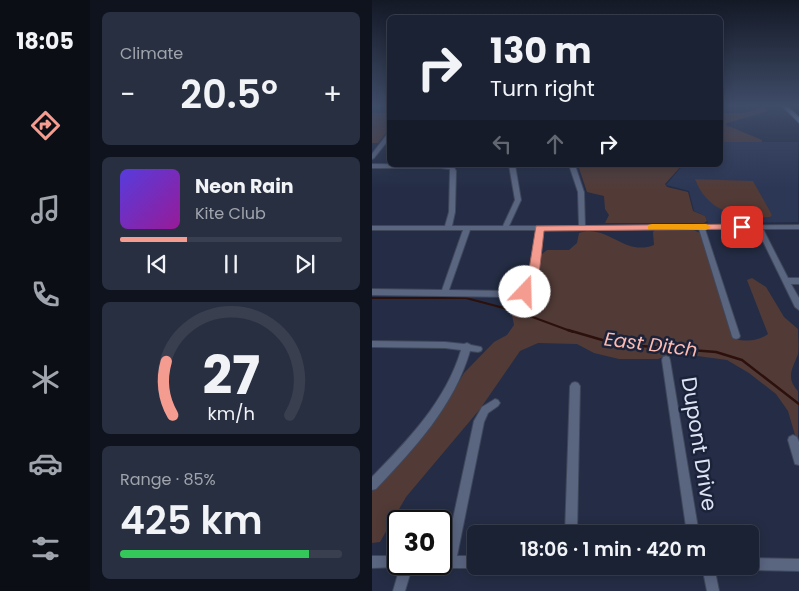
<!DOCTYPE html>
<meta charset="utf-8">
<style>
body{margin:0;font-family:Poppins,sans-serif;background:#282f40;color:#f1f3f6;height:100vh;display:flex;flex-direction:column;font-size:19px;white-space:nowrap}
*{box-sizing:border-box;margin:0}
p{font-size:16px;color:#a0a4ac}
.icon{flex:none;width:28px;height:28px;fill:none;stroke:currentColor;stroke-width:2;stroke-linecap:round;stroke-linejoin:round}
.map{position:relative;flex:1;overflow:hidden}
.drawer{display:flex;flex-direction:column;gap:12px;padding:12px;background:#0f131d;width:282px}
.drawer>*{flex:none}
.banner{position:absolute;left:15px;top:15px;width:336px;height:152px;border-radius:8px;box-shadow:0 2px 12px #0003,0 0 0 1px #393f4f;background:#1b2234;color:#f1f3f6;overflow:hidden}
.speed{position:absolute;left:15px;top:510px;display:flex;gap:10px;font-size:25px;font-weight:700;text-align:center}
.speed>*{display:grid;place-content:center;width:65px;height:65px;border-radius:50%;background:#1b2234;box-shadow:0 2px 12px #0003,0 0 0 1px #393f4f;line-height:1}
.speed .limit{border:2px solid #111;border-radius:8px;background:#fff;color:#111}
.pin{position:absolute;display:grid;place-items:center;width:42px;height:42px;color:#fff;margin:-21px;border-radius:10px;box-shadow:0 2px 8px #0006}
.me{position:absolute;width:55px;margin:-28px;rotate:21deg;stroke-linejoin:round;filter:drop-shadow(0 0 4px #0008)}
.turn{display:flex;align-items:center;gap:18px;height:105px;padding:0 20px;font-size:22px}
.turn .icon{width:65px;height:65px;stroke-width:2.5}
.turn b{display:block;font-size:35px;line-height:42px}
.lanes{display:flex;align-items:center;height:48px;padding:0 20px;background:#0003;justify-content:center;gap:25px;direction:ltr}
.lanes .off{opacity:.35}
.big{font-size:38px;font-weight:600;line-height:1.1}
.drawer .widget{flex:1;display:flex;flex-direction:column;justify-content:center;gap:8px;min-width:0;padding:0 18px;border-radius:8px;background:#282f40}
.drawer .dial{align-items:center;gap:0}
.dial svg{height:130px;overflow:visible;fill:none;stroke:#393f4f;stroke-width:7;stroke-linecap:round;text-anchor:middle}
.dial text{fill:#f1f3f6;stroke:none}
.song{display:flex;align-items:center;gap:15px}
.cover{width:60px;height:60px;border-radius:8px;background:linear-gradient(135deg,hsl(250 70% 55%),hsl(300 70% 35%))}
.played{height:5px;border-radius:2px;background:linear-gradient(90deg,#f59c90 30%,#393f4f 30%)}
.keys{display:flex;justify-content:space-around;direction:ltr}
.heat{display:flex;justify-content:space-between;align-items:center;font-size:28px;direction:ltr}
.charge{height:8px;border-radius:4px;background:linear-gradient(90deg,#34c759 85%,#393f4f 0)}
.trip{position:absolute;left:95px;top:525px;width:292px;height:50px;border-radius:8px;background:#1b2234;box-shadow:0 2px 12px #0003,0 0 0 1px #393f4f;font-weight:600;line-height:50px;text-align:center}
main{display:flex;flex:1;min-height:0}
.menu{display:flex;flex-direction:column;width:90px;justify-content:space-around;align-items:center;background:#0b0e15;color:#a0a4ac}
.menu .icon{width:35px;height:35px}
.menu .current{color:#f59c90}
.menu b{font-size:22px;color:#f1f3f6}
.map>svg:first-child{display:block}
</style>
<main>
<nav class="menu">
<b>18:05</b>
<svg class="icon current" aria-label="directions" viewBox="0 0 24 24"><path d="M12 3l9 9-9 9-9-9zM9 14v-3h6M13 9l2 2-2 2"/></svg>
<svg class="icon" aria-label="music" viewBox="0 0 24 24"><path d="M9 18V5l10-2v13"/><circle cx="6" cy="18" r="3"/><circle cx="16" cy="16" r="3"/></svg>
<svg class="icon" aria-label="phone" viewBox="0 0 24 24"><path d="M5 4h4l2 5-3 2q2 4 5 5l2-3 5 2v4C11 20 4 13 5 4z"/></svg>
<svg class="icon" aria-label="climate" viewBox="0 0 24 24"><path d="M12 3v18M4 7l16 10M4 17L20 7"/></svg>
<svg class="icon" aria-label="car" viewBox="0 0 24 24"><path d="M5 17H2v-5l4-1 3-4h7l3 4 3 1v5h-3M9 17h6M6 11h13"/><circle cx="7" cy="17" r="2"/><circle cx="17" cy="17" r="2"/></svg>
<svg class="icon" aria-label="filters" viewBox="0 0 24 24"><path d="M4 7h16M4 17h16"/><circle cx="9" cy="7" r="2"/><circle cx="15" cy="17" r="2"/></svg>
</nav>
<section class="drawer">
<div class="widget"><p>Climate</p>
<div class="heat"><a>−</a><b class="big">20.5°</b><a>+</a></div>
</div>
<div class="widget">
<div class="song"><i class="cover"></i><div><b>Neon Rain</b><p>Kite Club</p></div></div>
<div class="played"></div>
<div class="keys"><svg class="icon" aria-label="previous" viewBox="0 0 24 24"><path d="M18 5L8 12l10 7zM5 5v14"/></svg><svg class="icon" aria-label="pause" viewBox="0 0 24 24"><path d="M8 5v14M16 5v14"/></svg><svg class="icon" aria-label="next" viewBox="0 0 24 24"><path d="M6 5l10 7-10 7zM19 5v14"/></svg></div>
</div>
<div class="widget dial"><svg viewBox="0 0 100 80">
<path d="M14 69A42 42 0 1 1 86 69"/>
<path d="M14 69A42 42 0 0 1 10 36" stroke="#f59c90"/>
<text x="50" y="56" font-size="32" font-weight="700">27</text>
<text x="50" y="72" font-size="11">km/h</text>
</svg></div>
<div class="widget"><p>Range · 85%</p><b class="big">425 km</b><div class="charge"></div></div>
</section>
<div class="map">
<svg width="427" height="591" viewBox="0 0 427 591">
<rect width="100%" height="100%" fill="#242d45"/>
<path fill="#2c3755" d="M349,142H426V222L336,223L333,216L322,211L317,191L294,185L311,165H349Z"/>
<path fill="#523b37" d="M391,107L396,111L355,123L354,125L390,140V142H349V113H374Z
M0,113H17V129L6,143H0Z
M206,165H310L293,184L295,187L316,192L321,211L333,216L335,221L332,223H233L237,215L233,209L232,196L215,192Z
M323,179L381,181L400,215L398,217C367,219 335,212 323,179Z
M284,229L322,230L328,233L363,339C375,342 387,341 396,334L375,280L380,278L394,287L412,317L426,329C426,336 427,347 426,354C421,368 413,377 426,391V445L416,411L404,394L377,373L355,360L303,353L286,359H247L222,353L205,344L166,343L148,351L108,409L34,497L8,542L0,543V488L67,415L92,373L122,342L135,335L142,325L140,315L149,297L159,295L167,281L170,254L175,250H197L205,243L207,233C235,223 253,257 282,245L281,232Z"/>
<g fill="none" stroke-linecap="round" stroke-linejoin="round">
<path stroke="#2c100c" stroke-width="2" d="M0,298H94L147,312L201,332"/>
<path stroke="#2c100c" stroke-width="2.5" d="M196,330L244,344L344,352L370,360L427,404"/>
<defs>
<path id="minor" d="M16,133H18V138L2,158L0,159V154Z
M0,164L71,165L82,167L84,171L83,212L80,226H131L143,200L137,165H143L149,200L137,226H207L206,192L197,165H203L212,192L213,226L427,225V229H391L416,278H427V284H419L427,298V310L423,307L385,229H333L368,336L367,338L364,339L361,338L360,336L327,229L171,230L164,284L156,294L142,297L0,295V289L70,290L91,230H0V226H73L77,212L78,171V169L68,168H0ZM98,230H165L156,283L151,290L142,291L77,290Z
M0,341L73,342L92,344L95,343L99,345L109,347L110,349L109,351L106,352L98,351C82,406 42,449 4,489L0,490V477C36,440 74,401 89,350L73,348L0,347Z
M294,356L297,357L298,360L327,534H315L290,360L291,357Z
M203,382L206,383L208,386L205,534H193L198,386L200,383Z
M123,399L126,400L128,403L126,406L116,413L112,422L85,556H104V566H108L104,568H69L65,566L64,564H69V556H73L102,421L110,407Z
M421,435L425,437L427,442V465L423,464L416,440L417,437Z
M0,556H26V564H41L33,591H21L28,567L0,568Z
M379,558L427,559V571L379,570L375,568L374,566H379Z
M330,566H342L347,591H335Z"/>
<path id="major" d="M410,106H416L427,117V123Z"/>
</defs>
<use href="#minor" stroke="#3f475b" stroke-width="2"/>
<use href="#major" stroke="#3f475b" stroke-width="2"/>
<use href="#minor" fill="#5a6580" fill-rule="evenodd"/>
<use href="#major" fill="#8397ca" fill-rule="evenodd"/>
</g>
<linearGradient id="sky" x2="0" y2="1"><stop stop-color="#141926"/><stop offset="0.56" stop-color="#3f4c68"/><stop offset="1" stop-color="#3f4c68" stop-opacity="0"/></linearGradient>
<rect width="427" height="189" fill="url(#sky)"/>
<path fill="#f59c90" stroke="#9f655e" d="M370,224L374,225V229L172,231L166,284L157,295H149L148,292L155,282L164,226Z"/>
<path fill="#f59e0b" d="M280,224H334L339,227L334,230L276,229V225Z"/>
<g text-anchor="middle" stroke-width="5" stroke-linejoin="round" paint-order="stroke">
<g font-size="19" font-style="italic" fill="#fdbbb1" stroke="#1b233b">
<text transform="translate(279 344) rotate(7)" y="7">East Ditch</text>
</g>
<g font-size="21" fill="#dee4f4" stroke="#1b233b">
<text transform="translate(327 444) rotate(81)" y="7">Dupont Drive</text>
</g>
</g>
</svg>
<div class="speed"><div class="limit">30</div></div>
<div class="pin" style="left:370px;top:227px;background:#d93025"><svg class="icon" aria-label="arrive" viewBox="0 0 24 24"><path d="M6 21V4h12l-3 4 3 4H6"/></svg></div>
<svg class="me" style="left:153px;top:292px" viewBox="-20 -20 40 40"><circle r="19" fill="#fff"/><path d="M0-13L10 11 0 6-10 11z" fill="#f59c90"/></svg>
<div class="trip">18:06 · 1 min · 420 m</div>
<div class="banner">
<div class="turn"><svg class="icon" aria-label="right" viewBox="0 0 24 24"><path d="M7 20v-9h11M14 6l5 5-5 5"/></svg><div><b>130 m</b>Turn right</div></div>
<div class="lanes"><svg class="icon off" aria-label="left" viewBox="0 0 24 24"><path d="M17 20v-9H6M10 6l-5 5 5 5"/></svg><svg class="icon off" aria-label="ahead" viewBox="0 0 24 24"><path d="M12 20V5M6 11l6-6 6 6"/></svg><svg class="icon" aria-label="right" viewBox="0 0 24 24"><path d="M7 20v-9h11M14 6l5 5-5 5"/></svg></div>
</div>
</div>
</main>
